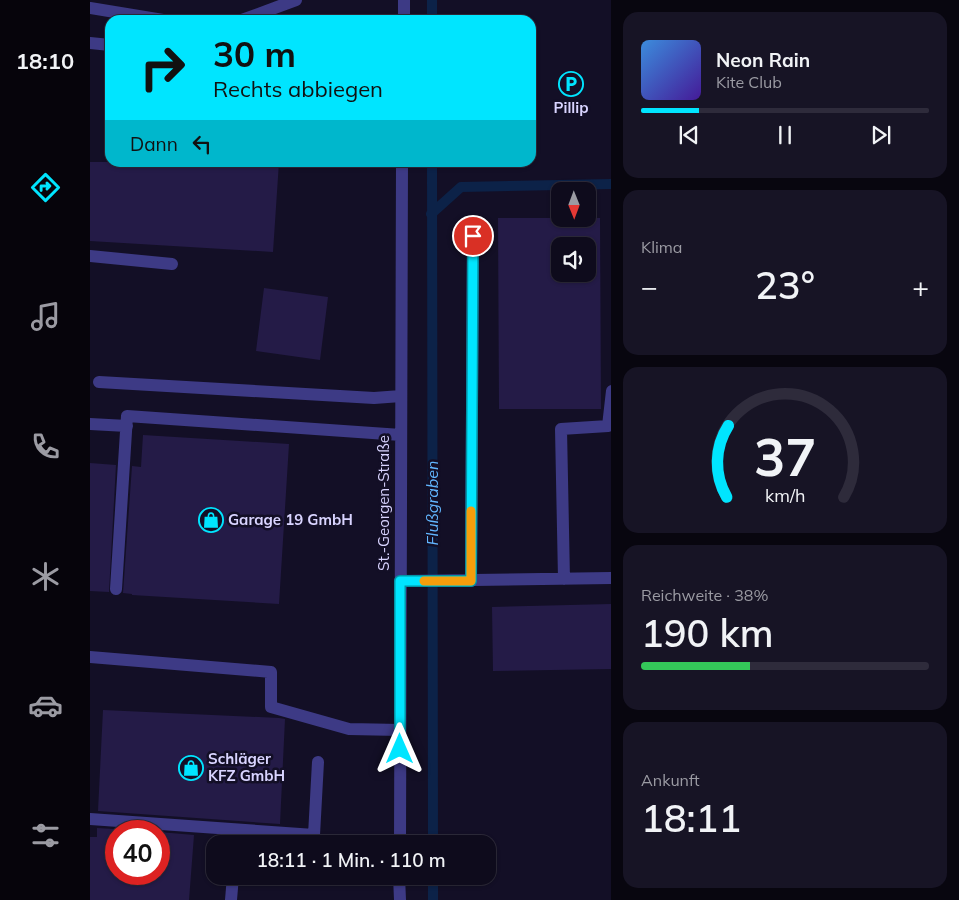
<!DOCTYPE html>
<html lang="de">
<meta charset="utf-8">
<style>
body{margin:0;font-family:Mulish,sans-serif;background:#171425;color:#f1f3f6;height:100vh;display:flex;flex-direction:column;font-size:19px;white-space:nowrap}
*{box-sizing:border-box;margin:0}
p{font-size:16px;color:#9b9ba3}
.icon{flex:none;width:28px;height:28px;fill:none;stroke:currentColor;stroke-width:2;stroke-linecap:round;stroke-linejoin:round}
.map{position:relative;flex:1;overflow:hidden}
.drawer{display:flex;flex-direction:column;gap:12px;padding:12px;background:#08060f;width:348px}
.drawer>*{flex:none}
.guide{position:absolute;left:15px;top:15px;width:431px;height:152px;border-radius:15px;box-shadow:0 1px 4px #0004,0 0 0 1px #2e2b3b;background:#00e5ff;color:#111;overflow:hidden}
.needle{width:32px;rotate:179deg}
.tools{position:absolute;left:461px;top:182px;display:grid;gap:10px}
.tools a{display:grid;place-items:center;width:45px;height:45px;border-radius:10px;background:#0e0b1c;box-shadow:0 1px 4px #0004,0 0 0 1px #2e2b3b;font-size:25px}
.speed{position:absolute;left:15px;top:820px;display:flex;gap:10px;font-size:25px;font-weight:700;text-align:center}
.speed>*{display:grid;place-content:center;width:65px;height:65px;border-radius:50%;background:#0e0b1c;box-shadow:0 1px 4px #0004,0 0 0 1px #2e2b3b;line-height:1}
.speed .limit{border:8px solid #d22;background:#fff;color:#111}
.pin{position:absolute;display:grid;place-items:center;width:42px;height:42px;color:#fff;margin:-21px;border:2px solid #fff;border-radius:50%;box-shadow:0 1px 5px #0007}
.me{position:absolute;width:55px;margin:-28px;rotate:0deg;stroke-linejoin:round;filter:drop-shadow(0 0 4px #0008)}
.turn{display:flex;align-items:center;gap:18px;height:105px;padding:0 25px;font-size:22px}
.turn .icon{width:65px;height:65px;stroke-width:2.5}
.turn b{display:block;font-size:35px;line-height:42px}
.then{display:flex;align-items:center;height:48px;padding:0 25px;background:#0003;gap:10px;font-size:19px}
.big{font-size:38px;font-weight:600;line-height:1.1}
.drawer .tile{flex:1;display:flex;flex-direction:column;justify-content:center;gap:8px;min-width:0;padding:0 18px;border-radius:15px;background:#171425}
.drawer .dial{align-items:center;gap:0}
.dial svg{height:130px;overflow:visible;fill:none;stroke:#2e2b3b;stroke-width:7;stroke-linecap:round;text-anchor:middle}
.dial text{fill:#f1f3f6;stroke:none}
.song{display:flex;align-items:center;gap:15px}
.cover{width:60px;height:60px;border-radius:8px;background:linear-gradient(135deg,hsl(210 70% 55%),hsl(260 70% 35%))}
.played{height:5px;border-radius:2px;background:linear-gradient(90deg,#00e5ff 20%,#2e2b3b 20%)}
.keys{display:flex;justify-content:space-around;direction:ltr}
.heat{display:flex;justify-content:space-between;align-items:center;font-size:28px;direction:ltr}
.charge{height:8px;border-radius:4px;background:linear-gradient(90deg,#34c759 38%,#2e2b3b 0)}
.trip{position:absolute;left:116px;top:835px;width:290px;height:50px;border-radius:15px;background:#0e0b1c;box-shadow:0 1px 4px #0004,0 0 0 1px #2e2b3b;font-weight:600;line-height:50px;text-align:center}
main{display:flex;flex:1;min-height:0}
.menu{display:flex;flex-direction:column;width:90px;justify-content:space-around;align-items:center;background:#06040b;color:#9b9ba3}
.menu .icon{width:35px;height:35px}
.menu .selected{color:#00e5ff}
.menu b{font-size:22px;color:#f1f3f6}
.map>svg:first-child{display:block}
</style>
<main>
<nav class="menu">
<b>18:10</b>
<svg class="icon selected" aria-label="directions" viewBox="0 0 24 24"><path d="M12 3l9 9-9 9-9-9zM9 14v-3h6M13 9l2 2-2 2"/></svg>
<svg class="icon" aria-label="music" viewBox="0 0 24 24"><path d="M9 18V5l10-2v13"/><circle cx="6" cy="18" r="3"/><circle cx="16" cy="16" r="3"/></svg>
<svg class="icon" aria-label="phone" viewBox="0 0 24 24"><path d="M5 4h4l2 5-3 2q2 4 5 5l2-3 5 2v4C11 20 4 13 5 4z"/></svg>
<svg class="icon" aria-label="climate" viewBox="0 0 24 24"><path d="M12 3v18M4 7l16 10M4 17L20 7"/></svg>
<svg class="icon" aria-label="car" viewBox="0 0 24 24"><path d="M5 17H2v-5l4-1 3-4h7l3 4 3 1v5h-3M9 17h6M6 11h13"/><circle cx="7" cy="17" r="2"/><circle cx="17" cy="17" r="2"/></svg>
<svg class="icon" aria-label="filters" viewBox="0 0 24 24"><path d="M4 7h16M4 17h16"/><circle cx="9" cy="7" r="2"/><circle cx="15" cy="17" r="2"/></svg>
</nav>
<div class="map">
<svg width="522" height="900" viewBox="0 0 522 900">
<rect width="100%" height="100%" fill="#130f26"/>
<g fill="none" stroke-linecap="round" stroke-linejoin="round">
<path stroke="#0c2248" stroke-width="10" d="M342,20V0
M342,162L343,844
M341,214L371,187L522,184
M343,876V900"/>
</g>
<path fill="#241b47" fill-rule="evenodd" d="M0,162H189L183,252L0,241Z
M408,218H510L511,409H409ZM470,246H498V274H470Z
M174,288L238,297L230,360L166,351Z
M53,435L199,444L189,604L42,595V594L33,593L42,466L51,467Z
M0,463L26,465L19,592L0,591Z
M522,604V669L403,671L402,607Z
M13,710L189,718L195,719L190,824L8,811Z
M7,828L57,831H26V874H69V832L104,835L99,900H0V837H7Z"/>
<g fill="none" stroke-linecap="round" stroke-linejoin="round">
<path stroke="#3d3a85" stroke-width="12" d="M0,8L73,20
M152,20L206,0
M314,20V0
M0,43L20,45
M0,256L82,264
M9,382L284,398L311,396
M0,424L37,426
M474,579L471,429L518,426L522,391
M310,581L522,578
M381,581L383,236
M26,589L37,416L311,435
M0,657L181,672V707L259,729L310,730
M0,819L224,835L228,762
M310,844L312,162
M309,876L310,900
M141,900L143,876"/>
</g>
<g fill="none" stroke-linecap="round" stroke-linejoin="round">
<defs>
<path id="route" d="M310,749V581H381L383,236"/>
</defs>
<use href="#route" stroke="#0095a6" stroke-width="12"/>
<use href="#route" stroke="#00e5ff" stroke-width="9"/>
<path stroke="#f59e0b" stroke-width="9" d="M334,581H381V511"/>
</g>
<defs>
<symbol id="parking-ring" viewBox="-11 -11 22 22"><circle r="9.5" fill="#130f26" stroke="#00e5ff" stroke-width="1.5"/><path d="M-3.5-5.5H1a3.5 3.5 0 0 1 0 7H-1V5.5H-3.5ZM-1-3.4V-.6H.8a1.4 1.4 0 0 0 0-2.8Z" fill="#00e5ff"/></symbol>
<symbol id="shop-ring" viewBox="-11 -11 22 22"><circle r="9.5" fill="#130f26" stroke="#00e5ff" stroke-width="1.5"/><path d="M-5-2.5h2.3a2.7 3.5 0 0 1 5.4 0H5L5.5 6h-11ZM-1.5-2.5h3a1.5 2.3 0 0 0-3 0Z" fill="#00e5ff"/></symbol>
</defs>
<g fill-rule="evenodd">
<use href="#parking-ring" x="467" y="70" width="28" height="28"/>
<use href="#shop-ring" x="107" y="506" width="28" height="28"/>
<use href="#shop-ring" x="87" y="754" width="28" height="28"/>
</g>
<g text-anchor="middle" stroke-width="5" stroke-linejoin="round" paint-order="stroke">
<g font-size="15" font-weight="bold" fill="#d9d4ff" stroke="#130f26" text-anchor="start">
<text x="481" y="113" text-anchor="middle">Pillip</text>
<text x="138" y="525">Garage 19 GmbH</text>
<text x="118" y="764">Schläger<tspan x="118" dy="17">KFZ GmbH</tspan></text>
</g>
<g font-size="15" fill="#d9d4ff" stroke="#130f26">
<text transform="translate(294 503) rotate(-90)" y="5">St.-Georgen-Straße</text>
</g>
<g font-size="16" font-style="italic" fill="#62b6ff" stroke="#130f26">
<text transform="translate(342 503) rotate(-90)" y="6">Flußgraben</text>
</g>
</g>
</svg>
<div class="tools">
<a><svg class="needle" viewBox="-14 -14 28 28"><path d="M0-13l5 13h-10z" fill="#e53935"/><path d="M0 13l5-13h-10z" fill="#9b9ba3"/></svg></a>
<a><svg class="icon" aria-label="sound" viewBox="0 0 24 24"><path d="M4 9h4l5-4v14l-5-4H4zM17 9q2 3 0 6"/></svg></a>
</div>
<div class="speed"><div class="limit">40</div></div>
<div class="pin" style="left:383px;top:236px;background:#d93025"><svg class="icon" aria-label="arrive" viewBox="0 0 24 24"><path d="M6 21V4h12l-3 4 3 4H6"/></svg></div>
<svg class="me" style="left:310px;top:749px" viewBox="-20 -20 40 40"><path d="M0-17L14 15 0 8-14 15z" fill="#00e5ff" stroke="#fff" stroke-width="4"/></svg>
<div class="trip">18:11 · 1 Min. · 110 m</div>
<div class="guide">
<div class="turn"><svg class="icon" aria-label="right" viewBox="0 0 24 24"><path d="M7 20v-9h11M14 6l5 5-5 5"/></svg><div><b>30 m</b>Rechts abbiegen</div></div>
<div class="then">Dann<svg class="icon" aria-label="left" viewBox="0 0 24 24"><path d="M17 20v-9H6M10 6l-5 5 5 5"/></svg></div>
</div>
</div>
<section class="drawer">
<div class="tile">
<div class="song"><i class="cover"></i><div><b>Neon Rain</b><p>Kite Club</p></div></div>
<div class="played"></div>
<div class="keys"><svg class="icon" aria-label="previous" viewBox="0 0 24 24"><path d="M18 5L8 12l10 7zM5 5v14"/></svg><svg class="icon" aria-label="pause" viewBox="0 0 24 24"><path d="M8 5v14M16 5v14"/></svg><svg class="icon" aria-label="next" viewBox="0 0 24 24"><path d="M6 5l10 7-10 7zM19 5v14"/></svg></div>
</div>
<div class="tile"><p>Klima</p>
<div class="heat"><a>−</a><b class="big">23°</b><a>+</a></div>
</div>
<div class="tile dial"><svg viewBox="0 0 100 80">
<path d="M14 69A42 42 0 1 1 86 69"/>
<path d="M14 69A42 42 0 0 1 15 25" stroke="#00e5ff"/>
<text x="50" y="56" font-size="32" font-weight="700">37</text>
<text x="50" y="72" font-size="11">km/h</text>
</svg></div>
<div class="tile"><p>Reichweite · 38%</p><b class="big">190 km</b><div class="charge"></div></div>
<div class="tile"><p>Ankunft</p><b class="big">18:11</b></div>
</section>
</main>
